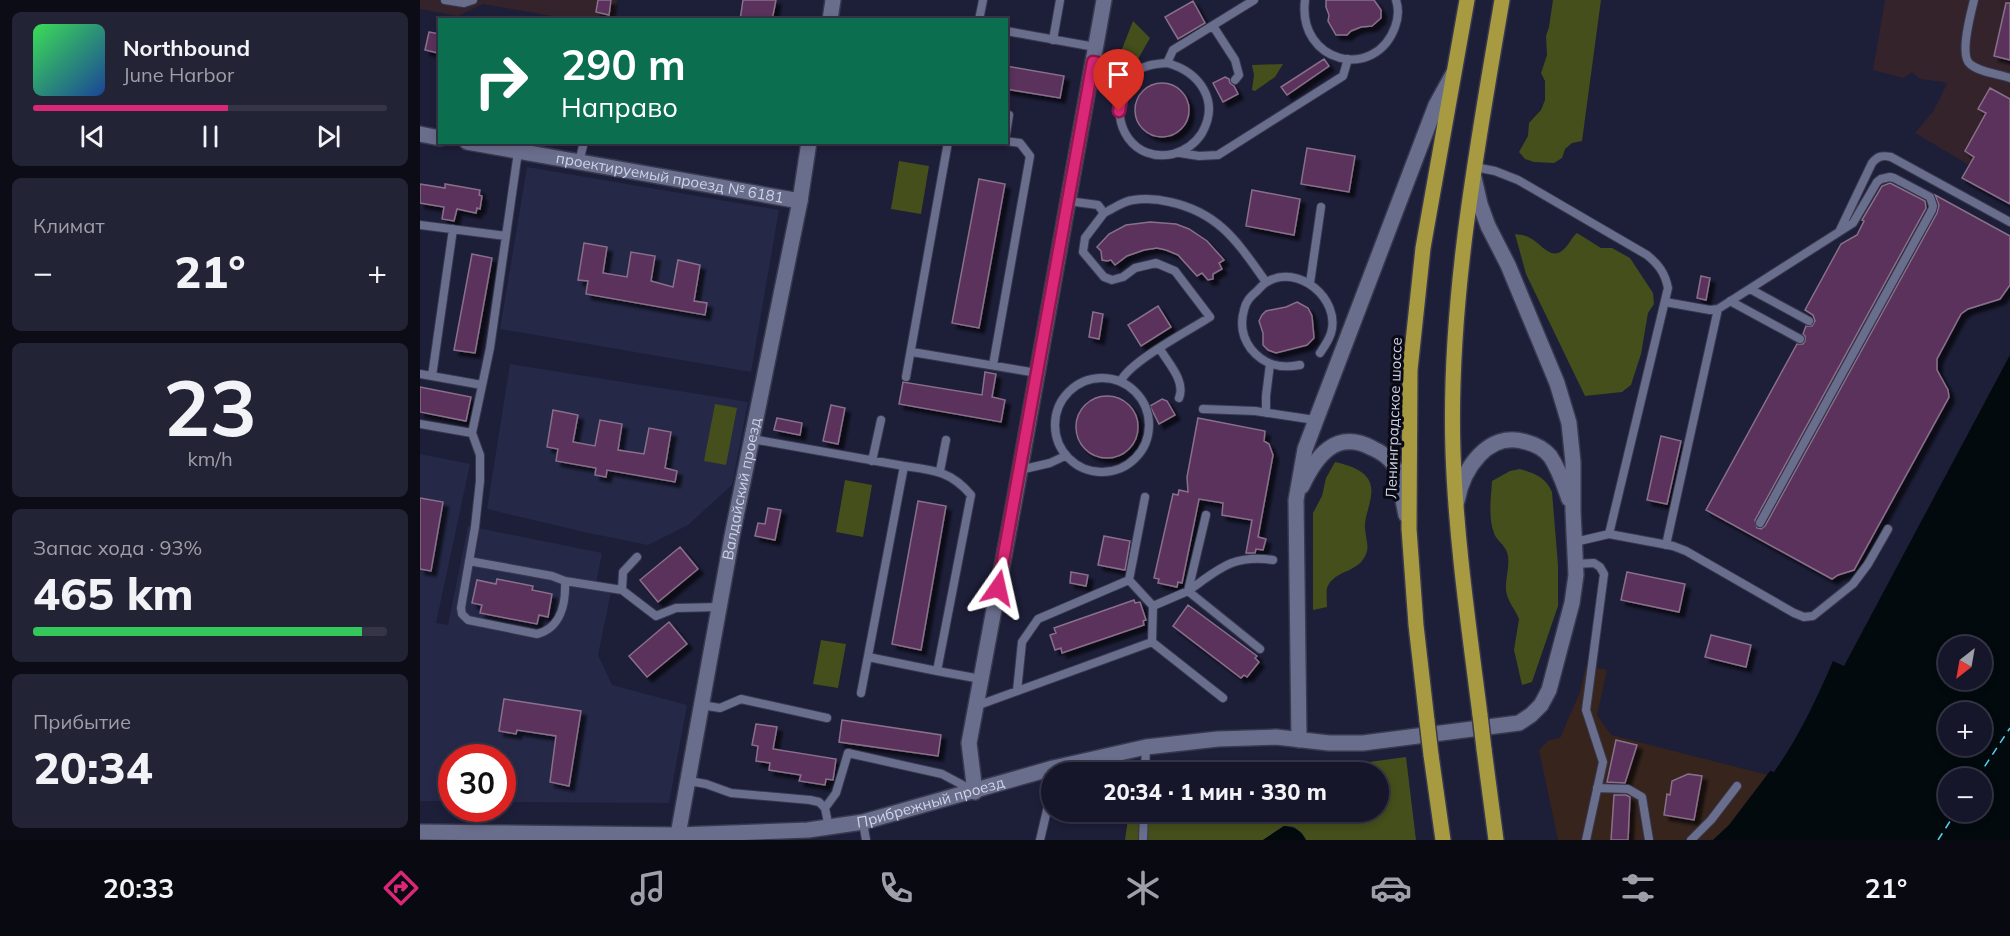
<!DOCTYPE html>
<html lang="ru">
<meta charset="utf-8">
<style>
body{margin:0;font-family:Mulish,sans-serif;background:#232336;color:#f1f3f6;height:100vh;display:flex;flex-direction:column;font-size:22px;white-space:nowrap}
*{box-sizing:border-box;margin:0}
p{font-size:20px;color:#9e9fa8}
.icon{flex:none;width:33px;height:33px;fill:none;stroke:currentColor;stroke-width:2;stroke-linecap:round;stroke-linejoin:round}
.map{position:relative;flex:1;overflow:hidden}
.details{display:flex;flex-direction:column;gap:12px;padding:12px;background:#0c0c17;width:420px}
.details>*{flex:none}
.banner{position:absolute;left:18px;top:18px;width:570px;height:126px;border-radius:0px;box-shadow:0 3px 9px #0003,0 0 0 2px #353547;background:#0b6e4f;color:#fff;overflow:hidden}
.needle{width:39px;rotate:211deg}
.controls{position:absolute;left:1518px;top:636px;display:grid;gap:12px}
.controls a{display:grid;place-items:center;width:54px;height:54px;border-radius:50%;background:#16162a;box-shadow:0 3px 9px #0003,0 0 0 2px #353547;font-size:30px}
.speed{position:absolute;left:18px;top:744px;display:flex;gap:12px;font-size:30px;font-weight:700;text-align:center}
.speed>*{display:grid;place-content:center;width:78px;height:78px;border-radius:50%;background:#16162a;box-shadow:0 3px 9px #0003,0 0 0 2px #353547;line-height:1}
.speed .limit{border:9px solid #d22;background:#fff;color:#111}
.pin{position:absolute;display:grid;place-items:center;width:51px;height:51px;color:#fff;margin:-62px -26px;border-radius:50% 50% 50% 0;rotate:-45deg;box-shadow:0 0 6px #0007}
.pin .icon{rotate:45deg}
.me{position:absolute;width:66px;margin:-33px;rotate:11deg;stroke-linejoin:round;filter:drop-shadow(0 0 4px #0008)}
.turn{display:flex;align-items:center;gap:21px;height:126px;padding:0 24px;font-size:27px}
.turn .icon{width:78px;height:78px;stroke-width:2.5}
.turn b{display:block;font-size:42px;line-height:51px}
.big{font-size:45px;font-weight:800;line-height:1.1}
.details .card{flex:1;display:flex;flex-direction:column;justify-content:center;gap:9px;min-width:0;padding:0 21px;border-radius:9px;background:#232336}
.details .dial{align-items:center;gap:0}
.dial b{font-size:78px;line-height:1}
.song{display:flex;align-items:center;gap:18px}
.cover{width:72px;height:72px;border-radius:9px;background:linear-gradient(135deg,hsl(130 70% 55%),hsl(220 70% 35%))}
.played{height:6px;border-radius:3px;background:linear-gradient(90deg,#db2777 55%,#353547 55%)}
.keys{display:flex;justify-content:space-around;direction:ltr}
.heat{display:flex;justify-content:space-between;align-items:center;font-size:33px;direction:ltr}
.charge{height:9px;border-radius:4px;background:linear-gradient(90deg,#34c759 93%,#353547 0)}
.trip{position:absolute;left:621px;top:762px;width:348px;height:60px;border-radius:30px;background:#16162a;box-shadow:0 3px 9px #0003,0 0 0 2px #353547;font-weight:800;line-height:60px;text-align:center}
.menu{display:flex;height:96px;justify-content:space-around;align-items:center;background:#090911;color:#9e9fa8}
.menu .icon{width:42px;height:42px}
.menu .active{color:#db2777}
.menu b{font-size:27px;color:#f1f3f6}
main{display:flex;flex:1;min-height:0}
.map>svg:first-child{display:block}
</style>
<main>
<section class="details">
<div class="card">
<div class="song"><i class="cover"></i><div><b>Northbound</b><p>June Harbor</p></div></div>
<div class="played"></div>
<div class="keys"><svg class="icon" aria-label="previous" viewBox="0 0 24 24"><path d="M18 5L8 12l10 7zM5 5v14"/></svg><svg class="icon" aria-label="pause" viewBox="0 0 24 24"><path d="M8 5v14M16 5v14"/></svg><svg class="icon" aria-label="next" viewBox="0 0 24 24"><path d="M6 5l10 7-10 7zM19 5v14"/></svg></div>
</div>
<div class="card"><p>Климат</p>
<div class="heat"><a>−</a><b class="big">21°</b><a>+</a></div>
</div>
<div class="card dial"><b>23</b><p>km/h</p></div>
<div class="card"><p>Запас хода · 93%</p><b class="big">465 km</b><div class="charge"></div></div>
<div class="card"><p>Прибытие</p><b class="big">20:34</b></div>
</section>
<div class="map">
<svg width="1590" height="840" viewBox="0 0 1590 840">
<defs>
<filter id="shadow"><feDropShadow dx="5" dy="5" stdDeviation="1.5" flood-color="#0009"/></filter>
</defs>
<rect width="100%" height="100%" fill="#1d1e38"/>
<path fill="#34232b" d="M0,0H197L194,20L149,19L63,4L38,16L0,9Z
M1465,0H1590V204L1542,178L1549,165L1495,133L1514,110L1527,84L1523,82L1500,79L1492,72L1483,78L1453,70Z"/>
<path fill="#36241d" d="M1166,666L1187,670L1177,715L1191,735L1348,775L1309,825L1293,840H1138L1119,750L1129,740L1140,738L1160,692Z"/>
<path fill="#252847" d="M107,167L359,210L331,372L80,329Z
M90,364L328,402L312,485L268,525L228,545L164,532L67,509Z
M0,454L50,464L16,623L28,625L48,526L182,553L176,584L192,587L178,655L192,685L267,705L249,803L83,802L82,758H32L31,801H0Z"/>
<path fill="#444f1b" d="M1133,0H1181L1162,141L1152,143L1145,149L1142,158L1134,163L1114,162L1105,159L1099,152L1108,136L1109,123L1121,110L1125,100V81L1121,73L1127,55L1126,36L1129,27Z
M713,21L730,38L718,59L700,54Z
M863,64L855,77L835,91L832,90L834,75L832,65Z
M479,161L509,166L501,214L471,209Z
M1157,233L1181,248H1192L1210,258L1233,293L1234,304L1228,313L1221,354L1211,385L1202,392L1165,396L1106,274L1095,234C1100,235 1106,235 1110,238C1121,243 1131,262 1144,249C1149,245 1151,238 1157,233Z
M295,404L317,408L306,465L284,461Z
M915,462C933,466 955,473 951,496C950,505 946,514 945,524C944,532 949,544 947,551C941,574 915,568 907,588C906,593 907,602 907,607L893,610V513L902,496L906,478Z
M1100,469C1114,473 1126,477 1132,492L1138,565V606L1112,682L1102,685L1094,650L1099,619C1095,609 1087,601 1086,590C1085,577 1091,565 1087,552C1084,544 1076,540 1074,533C1068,518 1071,497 1072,481L1090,471Z
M425,480L452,485L443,537L416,532Z
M401,640L426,644L418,688L393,684Z
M986,757L996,840H886L882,833L874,827L864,826L843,840H705L709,812H958V772H777L826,766L868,764L919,766Z"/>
<path fill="#020a0d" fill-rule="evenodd" d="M1590,355V840H1293L1309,825L1350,771L1354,772C1379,737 1396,700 1413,661L1424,666ZM1528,646H1562V680H1528ZM1528,712H1562V746H1528ZM1528,778H1562V812H1528Z
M864,826C875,827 880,830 886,840H843Z"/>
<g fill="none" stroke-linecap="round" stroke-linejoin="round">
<path stroke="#53d3f3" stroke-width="1.5" stroke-dasharray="8 6" stroke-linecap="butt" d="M1557,778L1590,728
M1518,840L1536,812"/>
</g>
<path fill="#5a305c" stroke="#89708a" stroke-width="1.5" filter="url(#shadow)" d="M178,0H191L189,15L176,12Z
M323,0H356L352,20H320Z
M906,0H954L961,10V18L952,26L941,27L931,31L927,35H916L908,21L909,15L906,7Z
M773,1L785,23L758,39L745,17Z
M1586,3H1590V60L1574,56Z
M9,32L20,34L18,53L5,50Z
M904,59L909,66L867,95L861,87Z
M586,66L644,76L640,98L586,89Z
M805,77L809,79L810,83L814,86L818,94L803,102L793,83Z
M715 110a27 27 0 1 1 54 0a27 27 0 1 1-54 0Z
M1570,88L1590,99V204L1542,178L1554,157L1545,151L1566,113L1558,109Z
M887,148L935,156L929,192L881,184Z
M559,179L585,184L559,328L532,323Z
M1470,183L1505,201L1506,208L1335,520L1337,528L1341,529L1345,526L1517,213L1519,205L1515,195L1590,236V285L1580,299L1548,309L1541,314L1517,359V370L1528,390L1529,397L1434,570L1418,575L1412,579L1286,510L1377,344H1383L1385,341V336L1383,334L1386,326H1392L1395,321L1393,315L1385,310L1421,244L1437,235L1444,221L1442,220L1462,186Z
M0,184L25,188V184L60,190L59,195L62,196L60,209L57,208L56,213L37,209L34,221L22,219L24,207L0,203Z
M832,190L880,199L874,235L826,226Z
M730,222L756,224L769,229L787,241L804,260L799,263L802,269L793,274V279L788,280L782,273L777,276L758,255L746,250L737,248L724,250L707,256L695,265L691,260L687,261L682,260L681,251L677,247L689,234L706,225Z
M164,243L187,247L183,273L207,277L211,252L235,256L231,281L253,287L258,260L280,265L274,301L287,303L285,315L166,294L168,281L158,280Z
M52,254L72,258L55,353L34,350Z
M1281,276L1290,278L1286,300L1277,298Z
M877,302L888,308L892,316L894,338L887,345L856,353L848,350L843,345V333L839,321L842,315L846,311L866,307Z
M738,306L751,327L721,346L708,325Z
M673,312L683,314L679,339L669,337Z
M565,372L576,374L572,397L585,400L581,422L479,404L483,382L562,395Z
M0,387L51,397L46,421L0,412Z
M656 427a31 31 0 1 1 62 0a31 31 0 1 1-62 0Z
M742,399L747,401L755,415L739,424L730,406Z
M411,405L425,408L418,444L403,441Z
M133,410L158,415L153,442L175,446L180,420L202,424L198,450L224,454L229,428L251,432L245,468L257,471L255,482L187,470L186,477L175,475L176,468L136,461L138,449L127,447Z
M357,418L382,423L380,435L354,430Z
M778,418L845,431L844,441L849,444L853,455L838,537L846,539L843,550L836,549L835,553H826L832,520L802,515L803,503L779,499L762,583L758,582L757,587L738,583L739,579L734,578L753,494L758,495L759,490L768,492L767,477Z
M1241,436L1261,441L1247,504L1227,500Z
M0,498L23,502L11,571L0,569Z
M498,501L526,506L501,650L472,644Z
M348,508L361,510L355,540L335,536L338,523L345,524Z
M684,536L710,541L705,570L678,565Z
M260,547L278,569L238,602L220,580Z
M651,572L668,575L666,586L650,583Z
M1207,572L1265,584L1259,612L1201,600Z
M77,579L113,586L112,590L132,594L128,617L119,615L117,624L60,613L62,605L52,603L57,580L76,584Z
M714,600L715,603L720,602L726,620L723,621L724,625L642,653L641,648L635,650L630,635L636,633L634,628Z
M768,605L837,656L835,658L839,662L827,677L824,675L821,678L753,626Z
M249,622L267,644L227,677L209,656Z
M1291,635L1331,645L1326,667L1285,657Z
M84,699L161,711L149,786L130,782L136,736L97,730L96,734L79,731Z
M422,720L521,735L518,756L419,742Z
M336,724L357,727L353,749L416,759L413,780L406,779L405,785L379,781L381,775L349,770L350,763L336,761L338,746L332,745Z
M1196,740L1217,745L1205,783L1187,782Z
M1268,774L1282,776L1274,820L1244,815L1247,794L1250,795L1252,781Z
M1194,795H1206L1210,797L1208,840H1191Z"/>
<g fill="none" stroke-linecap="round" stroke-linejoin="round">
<defs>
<path id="service" d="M25,0L44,3L53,0
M885,0C877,63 955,82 975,27C978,19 979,9 976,0
M1554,0C1551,13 1539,55 1550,64C1559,72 1578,74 1590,78
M559,20L563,0
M793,26L815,60L819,75L815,80
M586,31L675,47
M633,40L640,0
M673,62L699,67L711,75
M747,63C780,72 800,101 782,133C775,144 764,151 753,154C714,163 689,124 704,90C706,85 708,78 713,74C722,65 735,64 747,63Z
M747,63L753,50L834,0
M586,134L589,115
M760,153L779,156L798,155L923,76L928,59
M159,162L164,142
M1055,167L1075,171L1098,180L1227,255C1239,265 1245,273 1248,288L1189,534L1155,542
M648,201L678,205L684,213C693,209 703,201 713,200C726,198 738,199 750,202C800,213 818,243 846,282
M684,213L665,238L663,252L684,277L692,280L703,277L715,268L736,263L755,271L790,317C770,330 709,362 701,381
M0,225L86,236
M1420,230L1452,163C1458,156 1462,155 1471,157L1590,222
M890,283L901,207
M1330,289L1389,321
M1310,301L1380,339
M1245,302L1290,310L1298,309L1433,223L1457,182L1461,179L1470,177L1474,178L1510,197L1513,206L1512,210L1340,523
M740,349C748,363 766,381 759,398
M492,352L617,373
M573,365L610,156L600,143L586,141
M880,365C860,369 844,365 831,349C822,337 820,324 824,310C826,301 830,297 837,291C840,288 843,284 847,282C878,263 921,299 911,333C909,340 904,347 900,353
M0,374L62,385
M12,376L33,229
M486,377L528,142
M635 425a47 47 0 1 1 94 0a47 47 0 1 1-94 0Z
M783,409L835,411L895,420
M846,413V396L850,364
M0,424L52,433L70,348L98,152
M332,439L484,466L441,693
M452,461L461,420
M600,470L630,463L645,456
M520,471L526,440
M1189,534L1253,546L1266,551L1374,613L1384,617L1393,616L1433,584L1448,564L1468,529
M1246,545L1298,309
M217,557L203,572L202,590L236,616L256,608L299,607
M49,561L132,576L145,581C146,603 141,628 117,634L48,620L42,614L41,608L55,527L60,481V455L52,433
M1155,564L1174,563L1180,567L1184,574L1166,710L1183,762L1166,840
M709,580L733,606L732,642
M145,581L202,590
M768,591C799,569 813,554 853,560
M768,591L786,515
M733,606L768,591L840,649
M448,657L517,671L551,495C531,471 513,470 484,466
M517,671L561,679
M597,691L602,642L618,619L709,580L725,497
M281,705L300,708L321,699L407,718
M556,706L732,642L803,698
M725,772L726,747
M269,781L286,784L311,793L390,800L399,802L405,808
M1177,788L1208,789L1222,797L1229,840
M443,822L446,840
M409,828L405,808L416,793L428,753L522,774L552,790
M620,840L632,789
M723,840L724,812
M1271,840L1291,820L1317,786"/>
<g id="minor">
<path d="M410,20L413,0"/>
<path d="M0,134L20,138"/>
<path id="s1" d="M47,142L380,201"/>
<path d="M555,792L549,743L595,497L684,0"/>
<path id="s2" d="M258,835L312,536L380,201L389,142"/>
</g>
<g id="tertiary">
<path d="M882,486C896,456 916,429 952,448C961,452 969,457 974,465C980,477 983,502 986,515"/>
<path d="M1037,501C1043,469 1068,430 1106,442C1114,444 1124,449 1130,456C1139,469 1144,485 1149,499"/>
<path d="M879,740L876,500L885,449L1016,105L1033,74"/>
<path id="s3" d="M0,832L258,835L388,830L443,822L633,768L726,747L798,739L856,737L909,743H943L1099,723L1111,715L1121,705L1129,690L1152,603L1156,575L1153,511V462L1149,423L1137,383L1088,265L1068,226L1060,204L1054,178"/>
</g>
<path id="primary" d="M1060,715C1049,628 1036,540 1033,452C1028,302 1057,148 1082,0
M1007,721L996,625L989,529L990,370L1003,248L1047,0
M1064,749L1076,840
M1011,755L1023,840"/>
</defs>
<use href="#service" stroke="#38384e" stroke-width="10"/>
<use href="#minor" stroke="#38384e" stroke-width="18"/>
<use href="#tertiary" stroke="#38384e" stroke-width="18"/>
<use href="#primary" stroke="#38384e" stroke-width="18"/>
<use href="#service" stroke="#6a6e8d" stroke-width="8"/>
<use href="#minor" stroke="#6a6e8d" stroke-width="15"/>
<use href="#tertiary" stroke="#6a6e8d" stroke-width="15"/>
<use href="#primary" stroke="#a79a40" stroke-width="15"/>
<defs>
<path id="primary-bridge" d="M1060,715L1064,749
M1007,721L1011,755"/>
</defs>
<use href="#primary-bridge" stroke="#38384e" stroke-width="18" stroke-linecap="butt"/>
<use href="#primary-bridge" stroke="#a79a40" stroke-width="15"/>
</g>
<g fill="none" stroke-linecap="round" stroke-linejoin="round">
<defs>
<path id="route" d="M578,588L673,62L699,67L711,75L702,93L699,111"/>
</defs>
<use href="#route" stroke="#8e194d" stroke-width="15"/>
<use href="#route" stroke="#db2777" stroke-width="10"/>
</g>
<g text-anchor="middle" stroke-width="6" stroke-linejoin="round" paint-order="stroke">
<g font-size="15" fill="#d0d3e4" stroke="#090a15">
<text dy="5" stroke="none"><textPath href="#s1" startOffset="206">проектируемый проезд № 6181</textPath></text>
<text transform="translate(974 418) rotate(-88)" y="5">Ленинградское шоссе</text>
<text dy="5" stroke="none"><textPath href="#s2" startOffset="352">Валдайский проезд</textPath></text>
<text dy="5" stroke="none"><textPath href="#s3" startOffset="514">Прибрежный проезд</textPath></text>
</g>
</g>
</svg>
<div class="controls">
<a><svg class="needle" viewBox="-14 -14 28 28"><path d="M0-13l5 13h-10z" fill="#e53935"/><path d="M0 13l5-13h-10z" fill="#9e9fa8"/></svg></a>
<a>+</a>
<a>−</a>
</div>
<div class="speed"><div class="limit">30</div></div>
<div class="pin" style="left:699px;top:111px;background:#d93025"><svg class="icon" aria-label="arrive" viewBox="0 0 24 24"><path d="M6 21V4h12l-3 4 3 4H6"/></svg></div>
<svg class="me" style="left:578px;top:588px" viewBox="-20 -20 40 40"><path d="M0-17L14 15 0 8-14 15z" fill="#db2777" stroke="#fff" stroke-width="4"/></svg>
<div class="trip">20:34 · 1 мин · 330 m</div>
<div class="banner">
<div class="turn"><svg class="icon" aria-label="right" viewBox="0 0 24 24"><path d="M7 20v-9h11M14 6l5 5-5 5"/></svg><div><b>290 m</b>Направо</div></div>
</div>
</div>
</main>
<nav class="menu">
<b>20:33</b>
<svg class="icon active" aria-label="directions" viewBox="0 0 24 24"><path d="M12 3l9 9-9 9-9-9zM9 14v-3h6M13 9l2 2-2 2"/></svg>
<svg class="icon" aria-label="music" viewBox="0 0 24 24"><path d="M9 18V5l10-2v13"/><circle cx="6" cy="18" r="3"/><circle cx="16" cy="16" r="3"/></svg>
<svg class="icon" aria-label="phone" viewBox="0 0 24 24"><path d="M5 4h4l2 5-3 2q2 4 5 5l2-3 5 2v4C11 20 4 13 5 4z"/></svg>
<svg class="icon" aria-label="climate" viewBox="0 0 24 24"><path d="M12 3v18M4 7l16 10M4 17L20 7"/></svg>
<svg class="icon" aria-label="car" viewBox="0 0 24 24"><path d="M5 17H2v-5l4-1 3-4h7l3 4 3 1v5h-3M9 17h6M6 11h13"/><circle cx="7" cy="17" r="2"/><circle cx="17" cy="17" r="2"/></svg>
<svg class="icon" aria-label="filters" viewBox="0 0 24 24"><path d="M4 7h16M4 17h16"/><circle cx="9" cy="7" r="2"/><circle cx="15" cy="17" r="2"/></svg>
<b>21°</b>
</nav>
